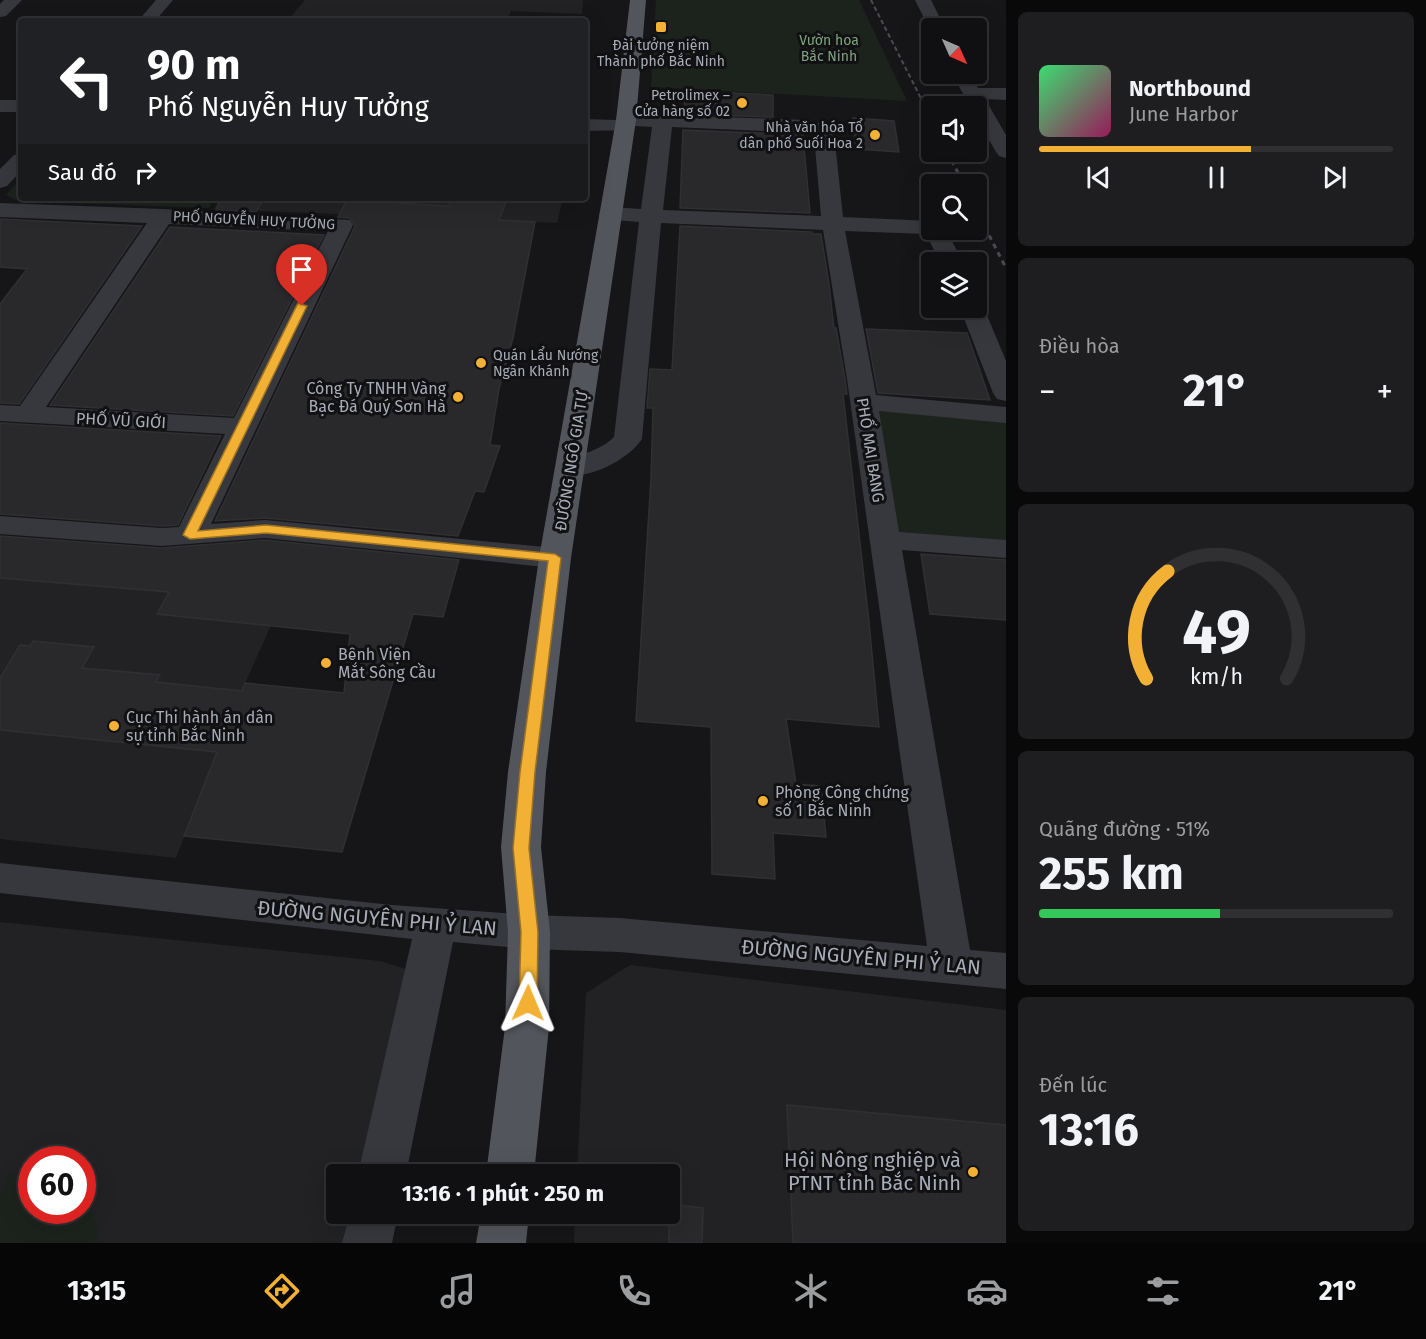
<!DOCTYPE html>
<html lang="vi">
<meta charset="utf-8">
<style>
body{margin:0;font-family:"Fira Sans",sans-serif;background:#1e1e20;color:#f1f3f6;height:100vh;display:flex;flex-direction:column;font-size:22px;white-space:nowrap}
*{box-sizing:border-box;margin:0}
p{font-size:20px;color:#9c9d9f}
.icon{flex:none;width:33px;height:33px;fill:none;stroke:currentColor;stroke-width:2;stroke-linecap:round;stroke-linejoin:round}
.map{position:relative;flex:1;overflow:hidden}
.panel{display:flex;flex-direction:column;gap:12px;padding:12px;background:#09090a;width:420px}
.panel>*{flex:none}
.hud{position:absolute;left:18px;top:18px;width:570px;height:183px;border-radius:6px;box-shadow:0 6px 24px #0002,0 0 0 2px #303032;background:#202124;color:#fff;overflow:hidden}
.needle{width:39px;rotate:135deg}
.buttons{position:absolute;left:921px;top:18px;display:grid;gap:12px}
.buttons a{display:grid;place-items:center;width:66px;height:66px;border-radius:6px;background:#101012;box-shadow:0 6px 24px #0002,0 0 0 2px #303032;font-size:30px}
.speed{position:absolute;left:18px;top:1146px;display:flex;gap:12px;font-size:30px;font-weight:700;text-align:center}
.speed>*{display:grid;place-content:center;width:78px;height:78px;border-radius:50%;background:#101012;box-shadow:0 6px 24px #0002,0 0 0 2px #303032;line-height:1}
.speed .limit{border:9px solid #d22;background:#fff;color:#111}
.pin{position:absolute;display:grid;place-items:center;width:51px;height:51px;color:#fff;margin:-62px -26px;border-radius:50% 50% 50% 0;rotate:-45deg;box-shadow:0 0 6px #0007}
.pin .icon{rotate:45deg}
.me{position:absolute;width:66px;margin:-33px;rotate:1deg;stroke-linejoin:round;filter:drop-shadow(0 0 4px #0008)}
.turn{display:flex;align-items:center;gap:21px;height:126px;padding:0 30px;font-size:27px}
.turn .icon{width:78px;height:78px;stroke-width:2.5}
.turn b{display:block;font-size:42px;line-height:51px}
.then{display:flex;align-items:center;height:57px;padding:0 30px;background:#0003;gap:12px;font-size:22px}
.big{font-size:45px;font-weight:700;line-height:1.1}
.panel .widget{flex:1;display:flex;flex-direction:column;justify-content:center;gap:9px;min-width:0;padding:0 21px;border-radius:9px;background:#1e1e20}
.panel .dial{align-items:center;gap:0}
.dial svg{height:156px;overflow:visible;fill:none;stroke:#303032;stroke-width:7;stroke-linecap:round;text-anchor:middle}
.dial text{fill:#f1f3f6;stroke:none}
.song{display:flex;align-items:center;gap:18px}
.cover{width:72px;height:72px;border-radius:9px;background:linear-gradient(135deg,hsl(140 70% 55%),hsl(330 70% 35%))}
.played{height:6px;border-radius:3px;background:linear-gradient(90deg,#f2b134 60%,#303032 60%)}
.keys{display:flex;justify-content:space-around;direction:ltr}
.heat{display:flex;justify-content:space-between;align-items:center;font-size:33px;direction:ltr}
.charge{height:9px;border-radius:4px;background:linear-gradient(90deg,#34c759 51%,#303032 0)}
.trip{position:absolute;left:326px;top:1164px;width:354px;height:60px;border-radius:6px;background:#101012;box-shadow:0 6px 24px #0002,0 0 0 2px #303032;font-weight:700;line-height:60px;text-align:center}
.dock{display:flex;height:96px;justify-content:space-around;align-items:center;background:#060607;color:#9c9d9f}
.dock .icon{width:42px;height:42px}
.dock .selected{color:#f2b134}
.dock b{font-size:27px;color:#f1f3f6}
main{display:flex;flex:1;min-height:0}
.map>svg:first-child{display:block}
</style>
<main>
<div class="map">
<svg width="1006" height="1243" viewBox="0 0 1006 1243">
<rect width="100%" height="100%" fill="#161618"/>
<path fill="#222225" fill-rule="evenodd" d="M305,0H583L582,14L511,11L507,21H287Z
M220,198H563L557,223L214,209Z
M0,578L282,601L242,690L176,858L0,839Z
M0,922L380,961L409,970L423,994L393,1174H336V1214H387L382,1243H0ZM32,1160H82V1210H32Z
M630,965L1006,1010V1243H574L575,1214H669V1174H577L586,993Z"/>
<path fill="#1c231d" d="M656,0H859L907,101L651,87Z
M21,178V198H214L209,208L18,201L6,195Z
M873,408L1006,418V547L894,540Z
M10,1172L31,1173L32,1210H82L83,1193C94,1204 98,1227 98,1243H0V1198Z"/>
<path fill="#29292c" stroke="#303034" stroke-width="1.5" d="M686,91L773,95V117L683,114Z
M853,118L894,121L899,152L856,149Z
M683,130L803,135L810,213L680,208Z
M221,198H264L256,212L216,210Z
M452,199L506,202L499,220L535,222L513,338L499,389L490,445L500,446L484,492L475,491L458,536L265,518L215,521L355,226L350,218L338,217L347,200L449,206Z
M0,219L142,226L19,404L0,403V304L27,269L0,267Z
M680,226L812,232V234H821L829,284L834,328H836L845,379L847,394H843L869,622L879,727L786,719L796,784L821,786L826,837L773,833L775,879L712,874L711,727L636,721L651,478L653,408H647L650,369L672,370Z
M170,227L324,235L233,416L50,405Z
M866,329L967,333L990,400L878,393Z
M0,423L221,436L178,525L162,526L0,514Z
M0,536L162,548L265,540L459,560L443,617L413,614L342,852L184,836L217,752L0,730V678L20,645L30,646L33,641L94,647L82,668L160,675L156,682L242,691L245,683L344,693L350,634L157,614L169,592L0,578Z
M921,554L1006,560V620L930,614Z
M787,1105L1006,1125V1243H793Z
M669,1204L703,1208L702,1243H669Z"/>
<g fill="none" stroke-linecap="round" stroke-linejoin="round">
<path fill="#37383d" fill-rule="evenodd" d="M4,0H22L6,16L0,17V4Z
M156,0H173L155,21H138Z
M915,0H931L945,28H932L931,32Z
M952,74H970L978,88H1006V100L985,99L1006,135V158L999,156L996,152L976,118V106H970Z
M0,100H21V112H0Z
M626,114L807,120L826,125L834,133L843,217L932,221V230H946L963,262H940L926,234L845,231L876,395L1006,407V423L879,411L899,532L1006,540V558L902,550L970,950L1006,953V989L620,952L529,949L453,942L406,1174H358L412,939L0,893V863L392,905L529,915L620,918L927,946L847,379L823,230L661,223L642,439C627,461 587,481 560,474L556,468C563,457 598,454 614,437L639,222L602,219L599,214L602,209L610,207L641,209L652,127L635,126L632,130L585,131V119L616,120L619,116ZM672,127L812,133L814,135L821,216L663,210Z
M21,153V171L7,186L0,188V169L14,155Z
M0,203L163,209L350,220L353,225L211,524L265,520L555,548L566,551L571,558L566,565L555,568L265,538L162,546L0,534V516L162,528L179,527L225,434L0,421V405L20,406L147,223L0,217ZM169,224L328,231L234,418L46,407Z
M976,302L981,303L984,308L1006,361V401L997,399L993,393L960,308H976Z
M350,1214H398L392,1243H342Z"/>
<path fill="#53555c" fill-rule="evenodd" d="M630,0H646L636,120L571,558L546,772L541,847L550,932L549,1027L534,1174H486L505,1027L508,932L501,847L508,772L539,558L616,120Z
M481,1214H529L526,1243H476Z"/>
<path stroke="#4a4c52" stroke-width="2" stroke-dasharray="4.5 3" stroke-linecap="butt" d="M871,0L932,120"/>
<path stroke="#4a4c52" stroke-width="3" stroke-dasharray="5 4.5" stroke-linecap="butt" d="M947,152L964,184
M976,210L1006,268"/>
</g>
<path fill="#f2b134" stroke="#9d7322" stroke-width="1.5" d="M298,303L307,306L198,531L266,525L555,554L561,558L535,772L529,848L538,932L537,1003L534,1008L528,1010L522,1008L519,1003L521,932L513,848L520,772L548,561L266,533L190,539L183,535Z"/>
<g fill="#f2b134" stroke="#111113" stroke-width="2">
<rect x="655" y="21" width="12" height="12" rx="3"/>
<circle cx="742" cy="103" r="6"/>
<circle cx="875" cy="135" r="6"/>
<circle cx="481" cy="363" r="6"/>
<circle cx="458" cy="397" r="6"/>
<circle cx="326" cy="663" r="6"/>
<circle cx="114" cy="726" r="6"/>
<circle cx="763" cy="801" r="6"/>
<circle cx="973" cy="1172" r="6"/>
</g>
<g text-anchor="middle" stroke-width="6" stroke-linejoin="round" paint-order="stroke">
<g font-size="14" fill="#7fa381" stroke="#111113">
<text x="829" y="45">Vườn hoa<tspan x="829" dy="16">Bắc Ninh</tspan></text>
</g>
<g font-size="14" fill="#a8adb8" stroke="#111113" text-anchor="end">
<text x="661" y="50" text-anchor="middle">Đài tưởng niệm<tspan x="661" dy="16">Thành phố Bắc Ninh</tspan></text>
<text x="730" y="100">Petrolimex –<tspan x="730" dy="16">Cửa hàng số 02</tspan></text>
<text x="863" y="132">Nhà văn hóa Tổ<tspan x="863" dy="16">dân phố Suối Hoa 2</tspan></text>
<text x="493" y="360" text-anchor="start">Quán Lẩu Nướng<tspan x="493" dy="16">Ngân Khánh</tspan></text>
</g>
<g font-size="14" fill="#a8adb8" stroke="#111113">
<text transform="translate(254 220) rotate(3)" y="5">PHỐ NGUYỄN HUY TƯỞNG</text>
</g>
<g font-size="16" fill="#a8adb8" stroke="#111113" text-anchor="start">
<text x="446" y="394" text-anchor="end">Công Ty TNHH Vàng<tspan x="446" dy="18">Bạc Đá Quý Sơn Hà</tspan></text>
<text x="338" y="660">Bệnh Viện<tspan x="338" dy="18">Mắt Sông Cầu</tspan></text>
<text x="126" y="723">Cục Thi hành án dân<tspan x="126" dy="18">sự tỉnh Bắc Ninh</tspan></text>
<text x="775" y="798">Phòng Công chứng<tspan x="775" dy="18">số 1 Bắc Ninh</tspan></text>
</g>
<g font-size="16" fill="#a8adb8" stroke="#111113">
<text transform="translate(121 420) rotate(3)" y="6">PHỐ VŨ GIỚI</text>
<text transform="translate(871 450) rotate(81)" y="6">PHỐ MAI BANG</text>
<text transform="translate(571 461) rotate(-81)" y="6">ĐƯỜNG NGÔ GIA TỰ</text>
</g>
<g font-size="20" fill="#a8adb8" stroke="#111113">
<text transform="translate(377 918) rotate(5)" y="7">ĐƯỜNG NGUYÊN PHI Ỷ LAN</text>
<text transform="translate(861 957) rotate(5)" y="7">ĐƯỜNG NGUYÊN PHI Ỷ LAN</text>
</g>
<g font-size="20" fill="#a8adb8" stroke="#111113" text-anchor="end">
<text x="961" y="1167">Hội Nông nghiệp và<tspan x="961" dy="23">PTNT tỉnh Bắc Ninh</tspan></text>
</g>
</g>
</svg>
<div class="buttons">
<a><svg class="needle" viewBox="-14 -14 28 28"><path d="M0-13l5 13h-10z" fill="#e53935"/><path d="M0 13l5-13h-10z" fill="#9c9d9f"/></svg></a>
<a><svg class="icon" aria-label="sound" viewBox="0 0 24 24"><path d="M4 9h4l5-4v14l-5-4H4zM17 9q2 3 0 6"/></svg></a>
<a><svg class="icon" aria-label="search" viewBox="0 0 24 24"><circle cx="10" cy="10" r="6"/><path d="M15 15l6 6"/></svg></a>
<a><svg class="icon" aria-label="layers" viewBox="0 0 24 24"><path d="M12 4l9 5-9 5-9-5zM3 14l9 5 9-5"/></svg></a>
</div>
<div class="speed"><div class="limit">60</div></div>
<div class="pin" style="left:302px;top:306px;background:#d93025"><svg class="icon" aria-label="arrive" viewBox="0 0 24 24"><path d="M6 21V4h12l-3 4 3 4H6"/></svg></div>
<svg class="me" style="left:528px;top:1003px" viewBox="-20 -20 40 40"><path d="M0-17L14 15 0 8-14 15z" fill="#f2b134" stroke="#fff" stroke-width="4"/></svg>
<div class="trip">13:16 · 1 phút · 250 m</div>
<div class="hud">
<div class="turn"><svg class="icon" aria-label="left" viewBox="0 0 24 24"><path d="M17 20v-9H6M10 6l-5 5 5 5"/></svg><div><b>90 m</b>Phố Nguyễn Huy Tưởng</div></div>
<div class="then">Sau đó<svg class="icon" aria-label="right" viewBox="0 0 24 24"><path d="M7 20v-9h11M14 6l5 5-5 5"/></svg></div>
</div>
</div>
<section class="panel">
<div class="widget">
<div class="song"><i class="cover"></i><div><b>Northbound</b><p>June Harbor</p></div></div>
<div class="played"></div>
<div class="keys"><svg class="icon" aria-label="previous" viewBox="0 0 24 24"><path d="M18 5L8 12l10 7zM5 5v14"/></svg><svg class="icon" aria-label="pause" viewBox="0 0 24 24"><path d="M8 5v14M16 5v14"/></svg><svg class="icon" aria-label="next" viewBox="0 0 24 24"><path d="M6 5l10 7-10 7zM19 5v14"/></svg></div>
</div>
<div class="widget"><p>Điều hòa</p>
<div class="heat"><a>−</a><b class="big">21°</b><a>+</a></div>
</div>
<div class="widget dial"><svg viewBox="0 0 100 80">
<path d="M14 69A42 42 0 1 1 86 69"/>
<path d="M14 69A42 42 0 0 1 25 14" stroke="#f2b134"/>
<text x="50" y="56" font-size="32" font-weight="700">49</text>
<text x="50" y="72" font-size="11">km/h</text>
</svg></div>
<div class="widget"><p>Quãng đường · 51%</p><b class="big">255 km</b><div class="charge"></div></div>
<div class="widget"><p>Đến lúc</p><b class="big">13:16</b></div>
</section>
</main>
<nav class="dock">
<b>13:15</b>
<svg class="icon selected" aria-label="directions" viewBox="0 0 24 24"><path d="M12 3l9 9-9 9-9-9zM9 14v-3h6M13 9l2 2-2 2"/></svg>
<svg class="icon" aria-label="music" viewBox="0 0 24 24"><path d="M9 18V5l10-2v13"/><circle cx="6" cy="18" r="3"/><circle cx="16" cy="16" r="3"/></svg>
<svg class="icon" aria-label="phone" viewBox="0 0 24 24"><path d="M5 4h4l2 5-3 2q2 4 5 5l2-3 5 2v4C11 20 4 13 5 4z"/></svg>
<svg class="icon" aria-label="climate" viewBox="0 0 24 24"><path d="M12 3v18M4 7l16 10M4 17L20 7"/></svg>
<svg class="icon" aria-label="car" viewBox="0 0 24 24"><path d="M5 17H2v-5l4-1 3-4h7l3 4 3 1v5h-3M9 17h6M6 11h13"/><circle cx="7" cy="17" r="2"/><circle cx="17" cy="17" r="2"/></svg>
<svg class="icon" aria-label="filters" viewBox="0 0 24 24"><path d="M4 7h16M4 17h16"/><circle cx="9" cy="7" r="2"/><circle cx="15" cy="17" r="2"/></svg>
<b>21°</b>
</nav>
